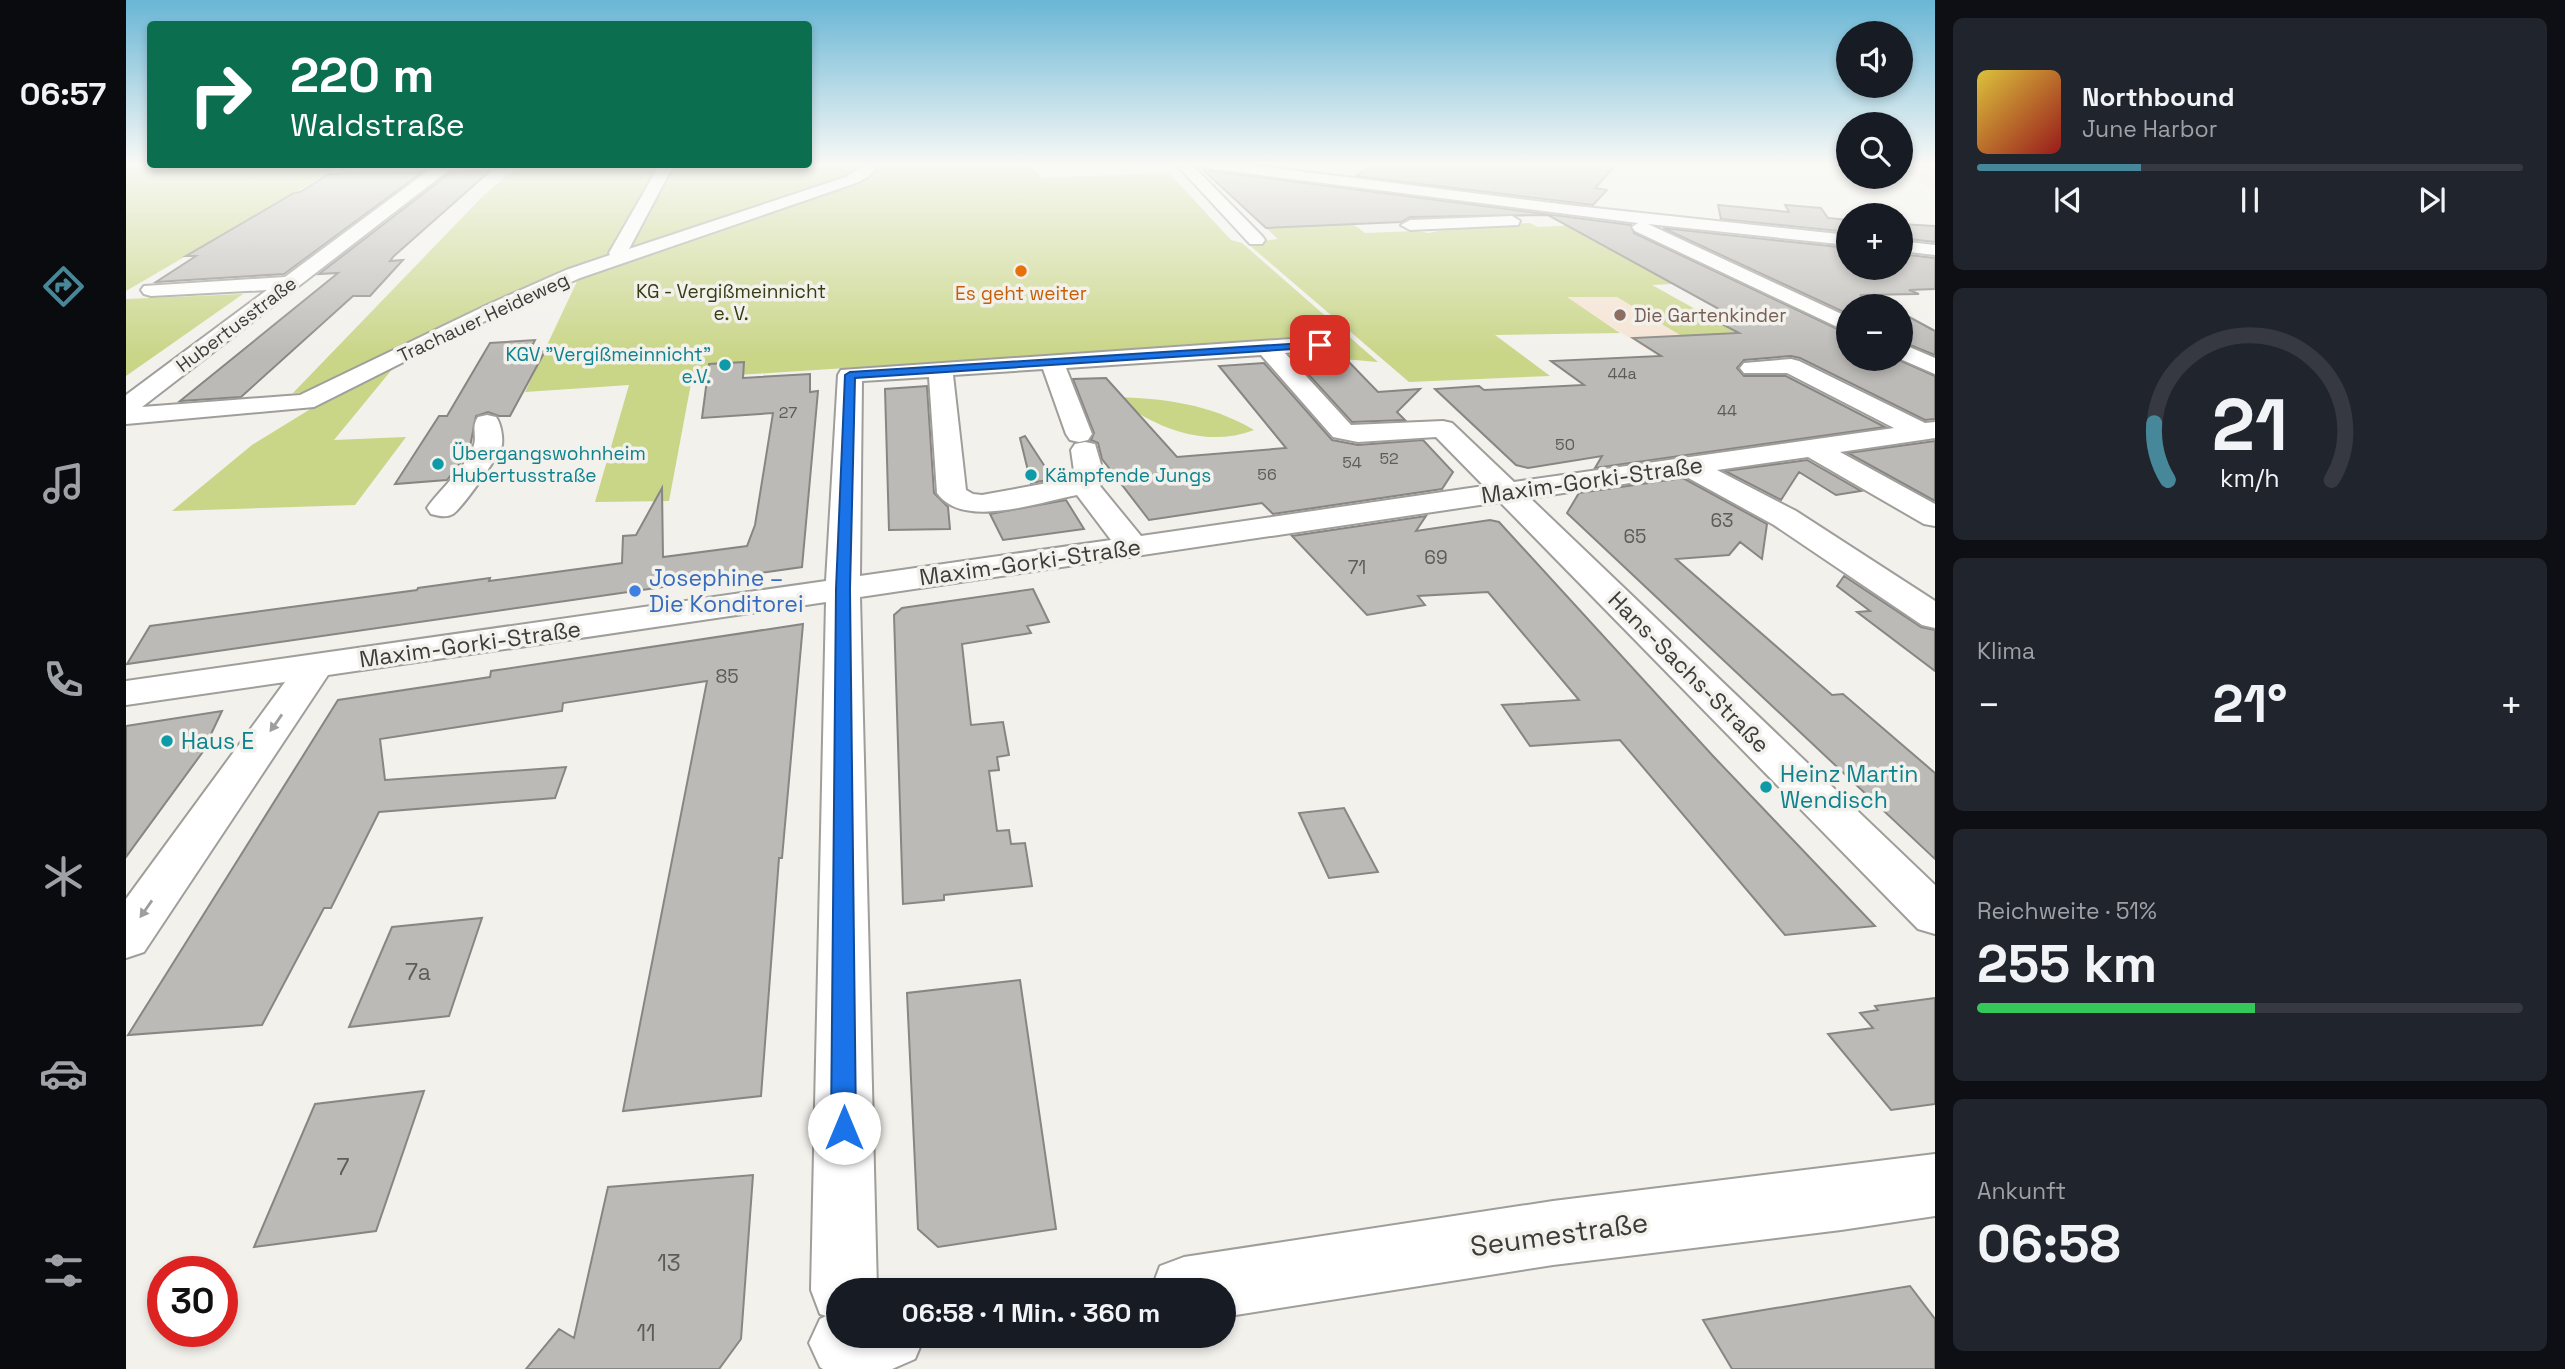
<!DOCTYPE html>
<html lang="de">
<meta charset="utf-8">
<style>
body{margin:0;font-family:"Space Grotesk",sans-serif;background:#20242c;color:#f1f3f6;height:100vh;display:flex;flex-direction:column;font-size:26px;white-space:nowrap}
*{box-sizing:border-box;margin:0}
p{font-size:23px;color:#9ea1a6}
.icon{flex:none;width:38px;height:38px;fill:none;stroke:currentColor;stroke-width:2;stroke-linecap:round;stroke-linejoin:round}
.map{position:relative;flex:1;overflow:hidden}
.side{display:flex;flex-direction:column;gap:18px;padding:18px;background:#0d0f14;width:630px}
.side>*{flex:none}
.banner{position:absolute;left:21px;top:21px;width:665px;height:147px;border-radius:7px;box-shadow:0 4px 10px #0003;background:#0b6e4f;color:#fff;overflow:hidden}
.buttons{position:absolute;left:1710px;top:21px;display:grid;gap:14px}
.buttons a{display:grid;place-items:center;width:77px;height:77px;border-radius:50%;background:#171b24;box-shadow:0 4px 10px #0003;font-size:35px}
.speed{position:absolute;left:21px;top:1256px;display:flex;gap:14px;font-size:35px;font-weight:700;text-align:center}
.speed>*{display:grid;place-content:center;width:91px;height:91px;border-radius:50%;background:#171b24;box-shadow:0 4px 10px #0003;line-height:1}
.speed .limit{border:10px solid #d22;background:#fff;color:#111}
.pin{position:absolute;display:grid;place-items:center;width:60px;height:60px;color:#fff;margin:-30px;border-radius:14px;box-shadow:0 4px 10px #0006}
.me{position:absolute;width:77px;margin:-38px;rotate:0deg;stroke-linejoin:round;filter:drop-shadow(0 0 5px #0008)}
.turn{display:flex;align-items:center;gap:24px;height:147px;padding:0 28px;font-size:32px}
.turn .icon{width:91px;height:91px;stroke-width:2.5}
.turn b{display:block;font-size:49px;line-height:60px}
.big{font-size:52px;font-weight:700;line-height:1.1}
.side .widget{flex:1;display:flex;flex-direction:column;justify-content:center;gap:10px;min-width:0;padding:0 24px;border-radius:10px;background:#20242c}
.side .dial{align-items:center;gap:0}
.dial svg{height:182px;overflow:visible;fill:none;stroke:#363941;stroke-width:7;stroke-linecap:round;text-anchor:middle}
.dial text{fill:#f1f3f6;stroke:none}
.song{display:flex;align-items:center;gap:21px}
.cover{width:84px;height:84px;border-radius:10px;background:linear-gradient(135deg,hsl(50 70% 55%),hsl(0 70% 35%))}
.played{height:7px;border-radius:4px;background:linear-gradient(90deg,#47879a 30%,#363941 30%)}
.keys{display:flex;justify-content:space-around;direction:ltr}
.heat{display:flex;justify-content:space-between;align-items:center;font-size:38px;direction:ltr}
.charge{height:10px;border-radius:5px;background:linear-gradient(90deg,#34c759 51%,#363941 0)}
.trip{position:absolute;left:700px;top:1278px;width:410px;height:70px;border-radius:35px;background:#171b24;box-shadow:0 4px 10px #0003;font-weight:700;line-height:70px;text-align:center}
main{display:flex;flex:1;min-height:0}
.tab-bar{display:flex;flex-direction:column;width:126px;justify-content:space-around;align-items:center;background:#090b0e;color:#9ea1a6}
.tab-bar .icon{width:49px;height:49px}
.tab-bar .selected{color:#47879a}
.tab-bar b{font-size:32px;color:#f1f3f6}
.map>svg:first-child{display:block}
</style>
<main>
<nav class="tab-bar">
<b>06:57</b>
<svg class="icon selected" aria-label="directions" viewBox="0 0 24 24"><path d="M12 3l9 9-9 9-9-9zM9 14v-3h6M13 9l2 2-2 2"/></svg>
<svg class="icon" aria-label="music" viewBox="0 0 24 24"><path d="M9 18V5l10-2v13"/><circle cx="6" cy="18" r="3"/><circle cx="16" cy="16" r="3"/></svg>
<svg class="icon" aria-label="phone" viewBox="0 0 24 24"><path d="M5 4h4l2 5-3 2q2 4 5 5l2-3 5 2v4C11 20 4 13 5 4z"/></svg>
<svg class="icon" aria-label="climate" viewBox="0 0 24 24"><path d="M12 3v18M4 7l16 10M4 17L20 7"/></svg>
<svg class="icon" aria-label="car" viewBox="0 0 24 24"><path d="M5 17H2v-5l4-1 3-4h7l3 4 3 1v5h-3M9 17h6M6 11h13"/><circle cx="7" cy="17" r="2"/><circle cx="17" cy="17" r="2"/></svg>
<svg class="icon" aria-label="filters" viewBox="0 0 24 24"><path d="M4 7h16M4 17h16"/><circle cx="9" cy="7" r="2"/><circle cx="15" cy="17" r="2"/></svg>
</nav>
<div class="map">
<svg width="1809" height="1369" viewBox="0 0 1809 1369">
<rect width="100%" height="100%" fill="#f2f1ec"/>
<path fill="#f5e3d3" d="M1775,164H1809V192L1775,169Z
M1439,297H1491L1587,355L1551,368Z"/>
<path fill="#c9d587" d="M7,164L34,165L22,171L40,170L53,164L216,165L0,291V167Z
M736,164L734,174L519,247L195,392L167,393L357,196L390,168H354L358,165Z
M747,164H902L915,178L1043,173L1105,240L1116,243L1252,362L1217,359L1195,337L566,378L543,501L469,502L503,385L399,392L454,275L675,199Z
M1404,223L1412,227L1490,223L1578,267L1565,283L1526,285L1652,355H1587L1491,297H1441L1494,333L1369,335L1424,376L1283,382L1121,243L1152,239L1140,228L1227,224L1239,233L1291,231L1303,233L1334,226Z
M117,294L0,376V377V299Z
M261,367H268L208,440L280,437L229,505L46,511L126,445L217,389Z
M988,397C1036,398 1085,404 1128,430C1078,449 1028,427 988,397Z"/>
<path fill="#bcbab6" stroke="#888682" stroke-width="2" d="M1248,164H1491L1469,188L1481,190L1467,205L1230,176Z
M1077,170L1505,225L1508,233L1722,334V359H1771L1809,376V419L1799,420L1674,358L1665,356L1618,360L1611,368L1618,376H1660L1759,427L1469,468L1476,456L1402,468L1390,465L1309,389L1353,386L1358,390L1458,385L1425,361L1535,356L1507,338L1613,333L1579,315L1602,314L1422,215L1284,217L1275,222L1140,228Z
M364,171L268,256L264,261L277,260L244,296H227L115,397L54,401L212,273L193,274L324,173Z
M218,173H295L158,274L30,282L70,256H60L168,193L174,192L203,174Z
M1592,205L1663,212L1659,205L1695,208L1702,218L1722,220V232L1595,219Z
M1774,224L1809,226V242L1774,238Z
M1537,228L1722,248V268H1774V254L1809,258V289L1783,290L1793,294L1734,295L1761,306H1722V314Z
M1774,312L1809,331V355L1774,341Z
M409,340L403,352L419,351L384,416H373L362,412L350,416L343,452L321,480L269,484L313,416H321L364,343Z
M1220,359L1252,392L1294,389L1271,412L1279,420L1226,422L1170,361Z
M618,362L617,378L684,374V392L692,391L676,567L1,664L24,626L291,590L292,588L364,578L363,581L496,563L497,536L510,535L536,488L537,557L621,546L629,525L647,413L576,418L583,364Z
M1138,363L1206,440L1232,445L1297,440L1327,472L1316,489L1147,514L1136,503L1023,520L976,459L972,443L965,440L968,433L947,379L980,378L1051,457L1160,448L1093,366Z
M801,386L808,493L822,507L824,529L763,530L759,389Z
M899,436L927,479L905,483L894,438Z
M1809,441V501L1722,453Z
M1681,460L1735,491L1710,495L1673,472L1655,500L1599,471Z
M1557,478L1641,524L1636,559L1614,542L1603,555L1550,559L1706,695L1717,694L1809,773V859L1441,513L1453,493Z
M940,500L958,529L877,540L864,514Z
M1300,516L1290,531L1364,520L1373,522L1587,756L1749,926L1659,935L1494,740L1404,746L1376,705L1453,700L1362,592L1292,596L1299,605L1241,615L1166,536Z
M1718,576L1795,627L1809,630V671L1731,612L1744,611L1711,586Z
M907,589L923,622L901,626L905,633L836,644L845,725L877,722L883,755L871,757L873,770L863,771L871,831L883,830L885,844L899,843L906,886L818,895V900L777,904L768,615L776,608Z
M677,624L656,858H653L635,1096L497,1111L581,681L437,703L436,711L254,739L259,780L440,767L429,798L253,812L205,908H198L136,1025L2,1035L212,700L364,677L365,671Z
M96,711L76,753L0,857V726Z
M1218,808L1252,872L1203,878L1173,813Z
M356,918L323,1016L223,1027L266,927Z
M894,980L930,1229L812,1247L792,1229L781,993Z
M1809,998V1104L1765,1110L1702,1034L1747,1028L1734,1013L1752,1010L1749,1006Z
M298,1091L250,1231L128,1247L189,1104Z
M627,1175L615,1339L593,1369H400L433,1329L448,1338L482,1187Z
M1784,1286L1809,1319V1369H1606L1577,1320Z"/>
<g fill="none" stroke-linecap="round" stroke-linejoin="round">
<defs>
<path id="minor" d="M386,164L379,168L323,170L16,407L174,395L361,305L440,270L484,255L483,253L534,164H548L503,249L720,177L735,167L734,164H748L750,168L742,177L730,183L454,278L375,313L188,407L0,424V395L141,290L25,296L18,294L15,290L18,286L159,277L303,170L224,172L219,171L217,168L219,165Z
M1050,164H1065L1136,236L1139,240L1136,244H1124Z
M1073,164H1116L1450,206L1722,235V245L1522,224L1722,317V332L1509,231L1506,227L1512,223L1080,168Z
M1386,216L1394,221L1392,225L1284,230L1275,225L1284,220Z
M1774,241L1809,245V255L1774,251Z
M1194,337L1202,339L1205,344L1202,349L1159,353L1225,425L1317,421L1326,423L1388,482L1768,428L1661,373H1618L1614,368L1618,363L1665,359L1673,361L1799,423L1809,422V438L1714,452L1809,504V526L1798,524L1682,457L1591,470L1670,511L1809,601V628L1796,625L1648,525L1557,475L1404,498L1809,885V934L1792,929L1374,502L734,597L751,1290H712V1335H799L789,1359L766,1369H697L694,1367L683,1343L694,1319L700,1316L694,1314L685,1290L700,602L202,675L18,952L0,958V899L159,682L0,705V681L700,581L712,375L715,370ZM1135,355L1207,437L1232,442L1310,437L1358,486L1015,536L974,486L979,478L969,444L959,442L949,444L945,450L949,478L856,495L847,494L840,490L827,375L917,369L940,434L944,440L953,442L962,440L966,434L940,368ZM803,377L811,493C837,530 913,502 951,495L985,540L734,576L736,381Z
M1774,343L1809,358V374L1774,359Z
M361,415L370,417C375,424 377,437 376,445C373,456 337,507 327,514C320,518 313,516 305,514L301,508C313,490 343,465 348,445C351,435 345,427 352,417Z
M1809,1154V1216L1715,1230L1427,1265L1097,1317V1290H1025L1034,1266L1058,1257L1427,1201Z"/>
</defs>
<use href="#minor" stroke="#9f9e9a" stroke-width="4"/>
<use href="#minor" fill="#fff" fill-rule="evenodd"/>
</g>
<defs><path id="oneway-solid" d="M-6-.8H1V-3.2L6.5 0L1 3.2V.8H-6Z" transform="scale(1.75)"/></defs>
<g fill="#9e9e9c">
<use href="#oneway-solid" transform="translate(150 723) rotate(125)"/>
<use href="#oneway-solid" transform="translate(20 909) rotate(125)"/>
</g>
<linearGradient id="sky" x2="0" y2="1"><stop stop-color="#69b6d5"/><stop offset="0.46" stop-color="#f9f9f6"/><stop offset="1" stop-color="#f9f9f6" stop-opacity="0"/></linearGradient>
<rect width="1809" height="356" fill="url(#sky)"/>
<path fill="#1a73e8" stroke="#114b97" stroke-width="2" d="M1194,342L1197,343V347L729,378L724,589L730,1128L726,1136L718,1140L709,1136L705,1128L710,589L719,375L724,372Z"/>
<circle fill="#e8710a" stroke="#f2f1ec" stroke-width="2.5" cx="895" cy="271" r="7"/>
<circle fill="#8d6e63" stroke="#f2f1ec" stroke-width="2.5" cx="1494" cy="315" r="7"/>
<g fill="#0f9aa8" stroke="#f2f1ec" stroke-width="2.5">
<circle cx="599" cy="365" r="7"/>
<circle cx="312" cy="464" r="7"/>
<circle cx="905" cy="475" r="7"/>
<circle cx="41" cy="741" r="7"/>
<circle cx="1640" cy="787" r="7"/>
</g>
<circle fill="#3f7fe0" stroke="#f2f1ec" stroke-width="2.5" cx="509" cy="591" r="7"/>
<g text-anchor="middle" stroke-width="7" stroke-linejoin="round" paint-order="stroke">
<g font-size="16" fill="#5c5c59">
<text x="1496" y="379">44a</text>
<text x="1601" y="416">44</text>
<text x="662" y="418">27</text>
<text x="1439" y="450">50</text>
<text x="1263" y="464">52</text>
<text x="1226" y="468">54</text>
<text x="1141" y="480">56</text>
</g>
<g font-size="19" fill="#383d13" stroke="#f2f1ec">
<text x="605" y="298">KG - Vergißmeinnicht<tspan x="605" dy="22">e. V.</tspan></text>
</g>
<g font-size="19" fill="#c56008" stroke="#f2f1ec">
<text x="895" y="300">Es geht weiter</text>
</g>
<g font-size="19" fill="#785e54" stroke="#f2f1ec" text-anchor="start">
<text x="1508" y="322">Die Gartenkinder</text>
</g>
<g font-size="19" fill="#3c3c3a" stroke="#f2f1ec">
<text transform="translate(357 317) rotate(-25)" y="7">Trachauer Heideweg</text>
<text transform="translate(110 324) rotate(-37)" y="7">Hubertusstraße</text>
</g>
<g font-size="19" fill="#0d838f" stroke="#f2f1ec" text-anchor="start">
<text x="585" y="361" text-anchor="end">KGV "Vergißmeinnicht"<tspan x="585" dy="22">e.V.</tspan></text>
<text x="326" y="460">Übergangswohnheim<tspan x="326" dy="22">Hubertusstraße</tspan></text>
<text x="919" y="482">Kämpfende Jungs</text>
</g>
<g font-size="19" fill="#5c5c59">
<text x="1596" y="527">63</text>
<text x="1509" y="543">65</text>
<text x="1310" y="564">69</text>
<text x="1231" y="574">71</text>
<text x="601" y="683">85</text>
</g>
<g font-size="23" fill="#3c3c3a" stroke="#f2f1ec">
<text transform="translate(1466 480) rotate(-8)" y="8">Maxim-Gorki-Straße</text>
<text transform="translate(904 562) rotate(-8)" y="8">Maxim-Gorki-Straße</text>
<text transform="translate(344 644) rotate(-8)" y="8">Maxim-Gorki-Straße</text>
<text transform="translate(1563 672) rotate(45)" y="8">Hans-Sachs-Straße</text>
</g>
<g font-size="23" fill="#366cbe" stroke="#f2f1ec" text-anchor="start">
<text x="523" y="586">Josephine –<tspan x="523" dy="26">Die Konditorei</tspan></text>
</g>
<g font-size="23" fill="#0d838f" stroke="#f2f1ec" text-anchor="start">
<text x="55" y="749">Haus E</text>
<text x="1654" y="782">Heinz Martin<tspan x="1654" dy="26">Wendisch</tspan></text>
</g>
<g font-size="23" fill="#5c5c59">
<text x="292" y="980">7a</text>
<text x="217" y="1175">7</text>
<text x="543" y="1271">13</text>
<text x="520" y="1341">11</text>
</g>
<g font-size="28" fill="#3c3c3a" stroke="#f2f1ec">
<text transform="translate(1433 1234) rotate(-8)" y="10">Seumestraße</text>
</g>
</g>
</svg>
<div class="buttons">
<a><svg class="icon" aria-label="sound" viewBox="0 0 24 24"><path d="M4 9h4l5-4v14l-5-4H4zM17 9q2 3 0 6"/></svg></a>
<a><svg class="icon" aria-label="search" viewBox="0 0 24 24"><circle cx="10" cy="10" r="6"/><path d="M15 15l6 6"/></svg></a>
<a>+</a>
<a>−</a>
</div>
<div class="speed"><div class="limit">30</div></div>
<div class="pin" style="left:1194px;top:345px;background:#d93025"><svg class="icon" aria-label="arrive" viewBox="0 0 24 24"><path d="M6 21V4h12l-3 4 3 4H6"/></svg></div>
<svg class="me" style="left:718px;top:1128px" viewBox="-20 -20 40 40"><circle r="19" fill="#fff"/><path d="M0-13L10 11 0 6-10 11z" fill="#1a73e8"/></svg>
<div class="trip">06:58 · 1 Min. · 360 m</div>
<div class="banner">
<div class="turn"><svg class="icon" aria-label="right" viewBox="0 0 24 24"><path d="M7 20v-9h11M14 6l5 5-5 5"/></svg><div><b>220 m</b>Waldstraße</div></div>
</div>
</div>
<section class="side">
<div class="widget">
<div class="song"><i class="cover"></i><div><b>Northbound</b><p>June Harbor</p></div></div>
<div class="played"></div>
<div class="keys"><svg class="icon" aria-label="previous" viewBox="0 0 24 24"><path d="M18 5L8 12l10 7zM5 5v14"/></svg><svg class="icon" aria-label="pause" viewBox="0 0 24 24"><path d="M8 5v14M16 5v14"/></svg><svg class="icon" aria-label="next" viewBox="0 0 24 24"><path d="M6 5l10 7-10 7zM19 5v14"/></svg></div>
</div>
<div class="widget dial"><svg viewBox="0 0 100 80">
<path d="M14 69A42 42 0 1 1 86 69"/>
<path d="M14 69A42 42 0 0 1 8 44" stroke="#47879a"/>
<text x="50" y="56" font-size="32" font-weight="700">21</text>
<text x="50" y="72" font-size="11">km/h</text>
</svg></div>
<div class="widget"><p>Klima</p>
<div class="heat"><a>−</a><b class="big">21°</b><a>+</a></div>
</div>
<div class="widget"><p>Reichweite · 51%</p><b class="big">255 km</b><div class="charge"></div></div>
<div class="widget"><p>Ankunft</p><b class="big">06:58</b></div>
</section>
</main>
